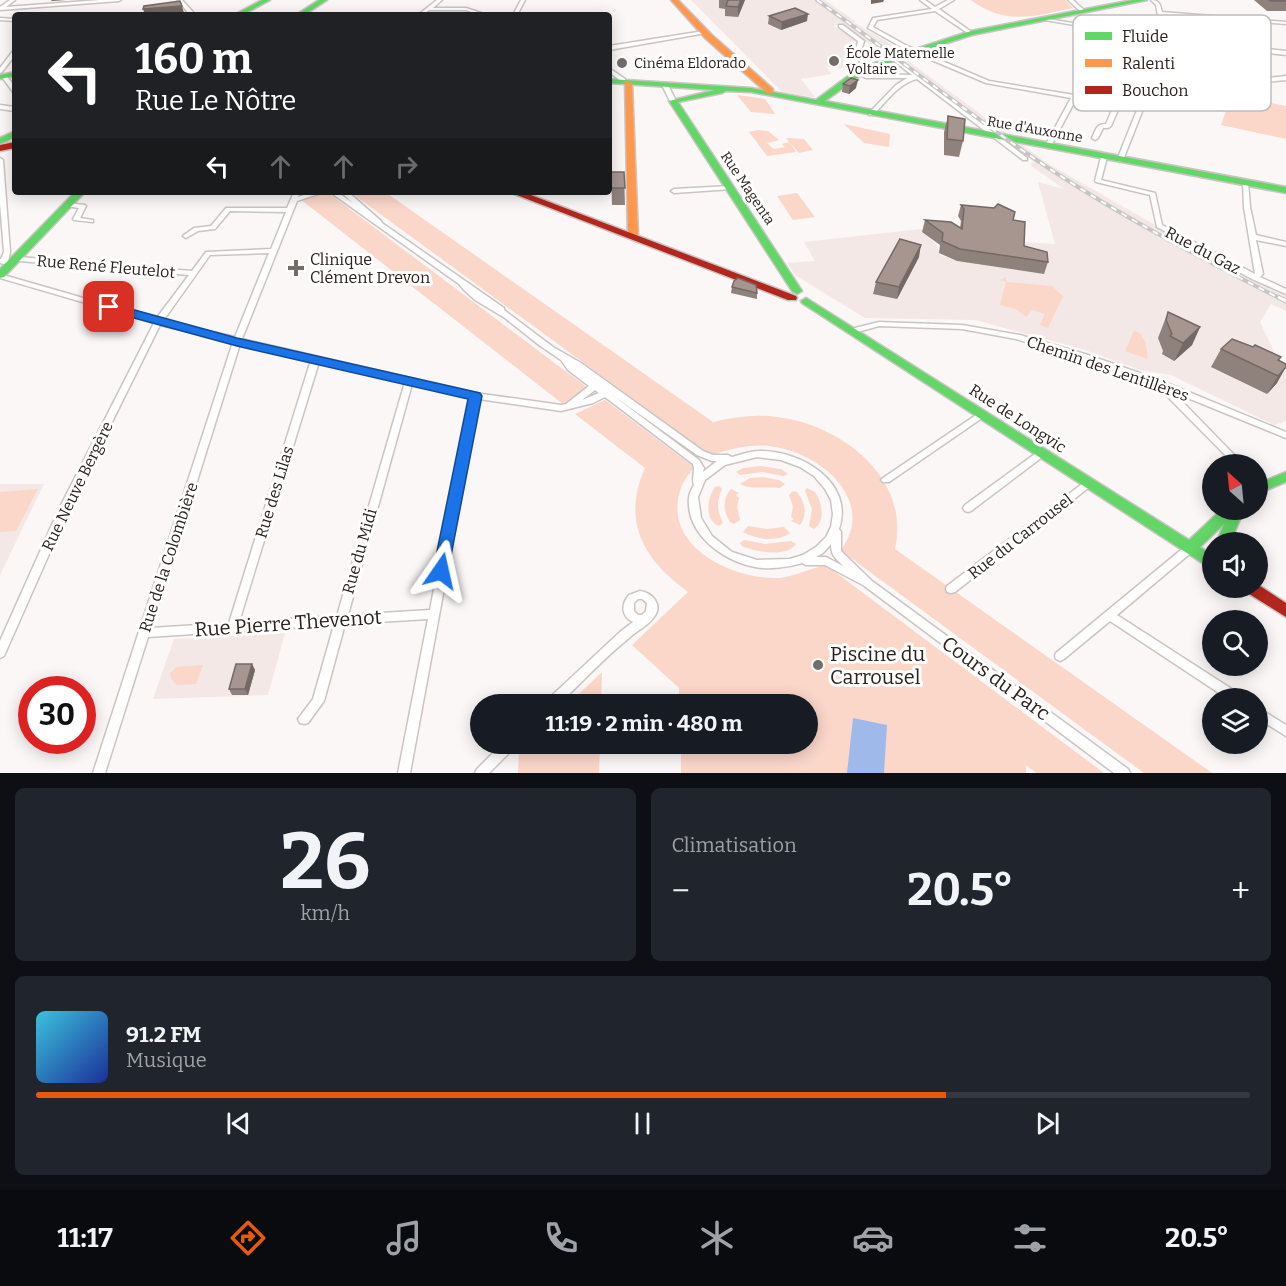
<!DOCTYPE html>
<html lang="fr">
<meta charset="utf-8">
<style>
body{margin:0;font-family:Bitter,serif;background:#20242c;color:#f1f3f6;height:100vh;display:flex;flex-direction:column;font-size:22px;white-space:nowrap}
*{box-sizing:border-box;margin:0}
p{font-size:20px;color:#9ea1a6}
.icon{flex:none;width:33px;height:33px;fill:none;stroke:currentColor;stroke-width:2;stroke-linecap:round;stroke-linejoin:round}
.map{position:relative;height:773px;overflow:hidden}
.sheet{display:flex;flex-direction:column;gap:15px;padding:15px;background:#0d0f14;flex:1}
.sheet>*{flex:none}
.banner{position:absolute;left:12px;top:12px;width:600px;height:183px;border-radius:6px;box-shadow:0 3px 15px #0003;background:#202124;color:#fff;overflow:hidden}
.needle{width:39px;rotate:333deg}
.buttons{position:absolute;left:1202px;top:454px;display:grid;gap:12px}
.buttons a{display:grid;place-items:center;width:66px;height:66px;border-radius:50%;background:#171b24;box-shadow:0 3px 15px #0003;font-size:30px}
.speed{position:absolute;left:18px;top:676px;display:flex;gap:12px;font-size:30px;font-weight:700;text-align:center}
.speed>*{display:grid;place-content:center;width:78px;height:78px;border-radius:50%;background:#171b24;box-shadow:0 3px 15px #0003;line-height:1}
.speed .limit{border:9px solid #d22;background:#fff;color:#111}
.pin{position:absolute;display:grid;place-items:center;width:51px;height:51px;color:#fff;margin:-26px;border-radius:12px;box-shadow:0 3px 9px #0006}
.me{position:absolute;width:66px;margin:-33px;rotate:11deg;stroke-linejoin:round;filter:drop-shadow(0 0 4px #0008)}
.turn{display:flex;align-items:center;gap:21px;height:126px;padding:0 24px;font-size:27px}
.turn .icon{width:78px;height:78px;stroke-width:2.5}
.turn b{display:block;font-size:42px;line-height:51px}
.lanes{display:flex;align-items:center;height:57px;padding:0 24px;background:#0003;justify-content:center;gap:30px;direction:ltr}
.lanes .off{opacity:.35}
.big{font-size:45px;font-weight:700;line-height:1.1}
.sheet .widget{flex:1;display:flex;flex-direction:column;justify-content:center;gap:9px;min-width:0;padding:0 21px;border-radius:9px;background:#20242c}
.sheet .dial{align-items:center;gap:0}
.dial b{font-size:78px;line-height:1}
.song{display:flex;align-items:center;gap:18px}
.cover{width:72px;height:72px;border-radius:9px;background:linear-gradient(135deg,hsl(190 70% 55%),hsl(230 70% 35%))}
.played{height:6px;border-radius:3px;background:linear-gradient(90deg,#ea580c 75%,#363941 75%)}
.keys{display:flex;justify-content:space-around;direction:ltr}
.heat{display:flex;justify-content:space-between;align-items:center;font-size:33px;direction:ltr}
.sheet .tiles{flex:1;display:grid;gap:15px;grid-template-columns:1fr 1fr}
.widget:last-child{grid-column:span 2}
.trip{position:absolute;left:470px;top:694px;width:348px;height:60px;border-radius:30px;background:#171b24;box-shadow:0 3px 15px #0003;font-weight:700;line-height:60px;text-align:center}
.tab-bar{display:flex;height:96px;justify-content:space-around;align-items:center;background:#090b0e;color:#9ea1a6}
.tab-bar .icon{width:42px;height:42px}
.tab-bar .current{color:#ea580c}
.tab-bar b{font-size:27px;color:#f1f3f6}
.map>svg:first-child{display:block}
</style>
<div class="map">
<svg width="1286" height="773" viewBox="0 0 1286 773">
<rect width="100%" height="100%" fill="#faf7f6"/>
<path fill="#f3e8e5" d="M691,0H825L855,21V23L896,47L895,51L1047,163L1218,261L1286,293V311L1271,304L1260,322L1286,376V421L1274,425L1171,375L1140,370L1082,349L975,320L865,318L795,275L787,263L815,261L804,242L921,229L936,244L941,256L1043,274L1023,259L1021,242L1055,244L1038,182L1064,189L1030,165L1033,161L1017,148L889,53L863,41L842,24L833,26L858,40L845,45L856,47L855,53L848,68L826,67L832,74L801,79L815,97H810L782,92Z
M0,484H44L0,575Z
M285,633L268,695L153,699L174,639Z"/>
<path fill="#fad7c9" d="M971,0H1065L1073,8C1036,16 1005,26 971,0Z
M737,95L765,99L775,114L751,112Z
M1248,98L1286,106V139L1221,125L1230,100Z
M844,124L890,134L889,147L864,143Z
M758,130L768,131L779,140L767,143L774,149L785,147L782,144L789,142L786,138L804,139L813,150L799,153L790,143L796,152L767,156L749,132Z
M327,192L584,385L586,388L563,404L300,199Z
M350,192H385L713,422C734,417 755,414 777,417C842,425 911,478 895,549L1212,773H1144L844,553L841,550C878,499 818,451 769,446C747,444 730,450 710,455Z
M797,193L815,217L793,220L777,196Z
M1006,277V282L1052,286L1063,296L1048,328L1040,325L1045,314L1032,310L1026,317L1016,309L1000,305L1006,282L1000,280Z
M1134,331C1145,332 1147,349 1148,359L1125,351Z
M605,400L694,467C688,476 681,483 679,495C666,549 735,580 779,578C794,577 817,565 827,566L1104,773H1036L1026,765V773H681V744H807V705H679V688L632,645L688,592C644,560 621,522 645,468L575,414Z
M761,466L781,469L788,474L784,476L762,472L740,475L736,472L743,468Z
M762,477L779,480L785,484L780,488C770,486 749,490 740,484L750,478Z
M719,486L722,489C716,502 717,510 723,523L719,526C704,520 707,498 715,487Z
M807,488L815,492C822,502 826,521 814,529L809,526L812,509L805,491Z
M38,489L16,531L0,532V492Z
M731,489L739,493L736,495L739,498L737,507L740,520L734,524L730,522C723,511 722,499 731,489Z
M793,491L797,492C805,502 808,514 800,525L791,521L794,519L791,517L793,507L789,495Z
M748,526L767,529L784,527L790,533C777,542 757,540 743,532Z
M744,540L765,544L791,541L796,544C786,558 756,552 742,546L740,543Z
M203,665L196,684L177,685L171,679L170,673L177,667Z
M602,672L601,705H567Z
M526,744H600L599,773H518L519,750Z"/>
<path fill="#a0b9eb" d="M853,718L887,725L884,773H847Z"/>
<g fill="none" stroke-linecap="round" stroke-linejoin="round">
<defs>
<path id="street" d="M10,0H15L6,7L100,0H121L119,1L0,10V7Z
M178,0H182L193,12V14H189Z
M437,0H442L433,8H466L487,15H480L466,10H429L423,15H418Z
M521,0H525L517,15H513Z
M920,0H925L935,7L948,0H954L939,9L973,33L969,34L935,11L877,20L873,27L907,46L989,81L1074,95L1150,91L1163,47L1162,40L1039,19L1041,18L1162,37L1156,5L1151,0C1159,0 1160,4 1162,12L1286,22V24L1162,15L1167,38L1286,51V55L1167,41L1169,47L1156,90L1286,76V80L1253,83L1264,91V93L1262,94L1247,84L1149,94L1123,160L1120,162L1117,160L1143,95L1124,96L1111,126L1108,128H1103L1098,138L1095,140L1092,138C1096,130 1096,124 1106,124L1118,96L1076,99L1051,146L1048,148L1045,146L1071,98L986,83L903,48L868,28L873,18L932,9Z
M1068,0H1073L1084,10L1080,11Z
M0,18L15,19V21L0,20Z
M839,25H843L864,41L856,69L867,74L912,75L890,58L895,57L1027,158V160H1023L917,79C899,83 886,102 873,115H869V113L896,85L907,78H866L851,71L858,41L839,27Z
M704,31H706V33L609,50V46Z
M15,50V55L2,72L0,73V68L13,51Z
M609,68L625,79V81H621L609,72Z
M2,75H6L15,87V93L13,92L2,77Z
M663,84L668,85L676,101L675,102L670,101L662,85Z
M0,105L15,107V111L0,109Z
M1104,155L1107,157L1101,180L1155,193L1162,225L1255,274L1244,207L1243,183L1244,182H1248L1250,207L1256,235L1286,242V246L1256,240L1263,274L1260,277L1286,289V294L1252,279L1157,227L1150,195L1096,182L1095,181L1101,157Z
M0,158L3,160L10,252L8,262L4,264L0,263V259H1L4,252L0,203Z
M730,186L733,188L732,189L674,193L671,191L674,189Z
M294,192H300L298,197L314,192H324L297,201L242,339L475,393L561,405L566,404L589,386L568,370L561,360L539,345L505,318L475,300L464,290L459,284L330,192H337L353,203L341,192H348L381,221L382,223L504,308V310L553,347L581,363L703,451L713,455H728L732,457C740,455 750,451 759,451C800,450 855,482 839,529L841,532V551L872,581L1128,769L1130,773H1114L863,585L825,565H806L802,563C789,567 769,570 755,567C724,561 686,535 689,498C689,494 692,489 694,485C691,478 696,471 693,464L605,397L593,403L561,411L479,399L410,773H398L428,619L345,624L324,701L308,723L304,724L300,723L298,719L313,699L334,625L148,637L105,773H93L233,342L160,325L69,509L4,656L0,658V641L59,509L154,323L0,278V274L156,319L189,275L19,261L15,259L19,257L192,271L206,252L271,249L286,212L230,211L215,229L198,231L186,238L183,236L184,235L194,228L211,226L226,208H287ZM269,253L235,337L163,321L210,255ZM240,344L311,360L229,623L151,628ZM319,362L405,382L337,616L239,622ZM412,384L470,398L430,610L348,615ZM595,390L599,393L582,400ZM611,394L697,455L712,461H717L703,472L704,468L699,460ZM757,457L781,460L800,467L814,476L825,489L831,500L833,514L831,527L826,537L816,547L803,555L790,559L757,560L732,552L712,536L701,518L698,497L705,480L725,465ZM831,544C831,556 835,557 843,566L826,557H816L823,553Z
M67,203L85,205L86,206L80,218L93,220V222L74,220L73,219L79,208L65,206V204Z
M879,322L962,325L1020,335L1088,355L1157,379L1286,432V438L1173,392L1244,465H1235L1161,390V387L1151,383L1082,359L1016,339L962,329L879,326L854,333L850,331L851,329Z
M982,411L985,412L986,414L985,416L889,482H883L881,480L883,478Z
M1042,450L1045,451L1046,453L1045,455L971,511L968,512L965,511L963,508L965,505L1039,451Z
M1089,480L1092,481L1094,483L1092,485L955,592L951,593L947,592L946,589L947,586L1086,481Z
M1190,544L1193,545L1195,548L1193,551L1117,615L1241,695L1243,699H1228L1110,621L1064,659L1060,661L1056,659L1055,656L1056,653L1187,545Z
M640,591C653,593 663,605 654,617C649,625 636,631 629,638C604,658 581,683 558,705H544L546,701L620,632L633,622C621,616 621,604 629,595ZM638,599H642L647,603L646,611L642,615H638L634,611V603Z
M1257,707L1286,725V736L1257,718Z
M502,744H516L514,748L489,773H475L477,769Z"/>
<path id="fast" d="M262,0H270L242,15H234Z
M319,0H327L304,15H296Z
M1133,0H1147L972,35L904,57L897,55L971,31Z
M893,56H896V60L861,75L825,101L1286,187V193L751,92L726,91L722,93L678,102L802,291L797,294L792,291L669,101L715,90L609,83V79L751,88L816,100L855,71Z
M15,72V76L0,79V75Z
M15,131V137L0,144V138Z
M75,192H85L4,277L0,278V269Z
M806,298L1189,540L1221,510H1244L1230,543H1216L1224,524L1200,547L1212,555V568L1207,566L802,303L801,301Z
M1286,472V482L1257,494V484Z"/>
<path id="slow" d="M671,0H678L712,35L773,89V93H767L706,39Z
M625,81L632,83L638,236L633,239L628,236Z"/>
<path id="jam" d="M15,142V148L0,151V145Z
M509,192H523L796,296L797,298L796,300H788Z
M1257,584L1286,603V617L1246,592L1244,588H1257Z"/>
</defs>
<use href="#street" stroke="#cbc4c2" stroke-width="3"/>
<use href="#fast" stroke="#cbc4c2" stroke-width="3"/>
<use href="#slow" stroke="#cbc4c2" stroke-width="3"/>
<use href="#jam" stroke="#cbc4c2" stroke-width="3"/>
<use href="#street" fill="#fefefe" fill-rule="evenodd"/>
<use href="#fast" fill="#63d668" fill-rule="evenodd"/>
<use href="#slow" fill="#ff974d" fill-rule="evenodd"/>
<use href="#jam" fill="#b3261e" fill-rule="evenodd"/>
<defs>
<path id="rail-far1" d="M817,0C890,52 961,108 1035,159C1113,212 1197,256 1281,299"/>
<path id="rail" d="M1278,297L1286,301"/>
</defs>
<use href="#rail-far1" stroke="#c7c6c6" stroke-width="4"/>
<use href="#rail" stroke="#c7c6c6" stroke-width="5"/>
<use href="#rail-far1" stroke="#fff" stroke-width="2" stroke-dasharray="6" stroke-linecap="butt"/>
<use href="#rail" stroke="#fff" stroke-width="3" stroke-dasharray="9" stroke-linecap="butt"/>
</g>
<path fill="#8f817b" d="M719,0H745L738,17L725,16V9L719,8Z
M1254,0H1286V11H1267Z
M769,16L807,21L781,30L768,24Z
M843,84L856,88L849,94L842,92Z
M948,116L963,141L959,157L944,155V132Z
M611,172H624L625,205H612Z
M961,205L1013,220L1024,246L1048,262L1044,274L957,261L939,253L940,245L922,232L925,220L960,228L961,221L958,216Z
M919,257L897,299L873,294L876,282Z
M732,287L757,293V299L731,293Z
M1168,312L1200,327L1192,345L1174,361L1162,354L1163,351L1158,338Z
M1221,349L1281,357L1279,360L1277,383L1267,394L1211,367Z
M252,664L255,670L248,695H232L229,689Z"/>
<path fill="#746964" d="M51,0H66L52,1Z
M741,0H745L738,17V7Z
M871,0H884L883,2L871,4Z
M182,6L184,13L163,15H145L143,9Z
M808,14L807,21L781,30L782,22Z
M858,80L856,88L849,94L850,86Z
M921,245L919,257L897,299L899,287Z
M1200,327L1192,345L1174,361L1183,343Z
M1286,367L1277,383L1267,394L1278,376Z
M252,664L255,670L248,695L245,689Z"/>
<path fill="#a6968f" stroke="#746964" stroke-width="1.5" d="M728,0H741L738,7L726,6Z
M1269,0H1286V1H1271Z
M180,1L182,6L143,9L144,6Z
M795,8L808,14L782,22L769,16Z
M851,78L858,80L850,86L843,84Z
M948,116L965,119L963,141L947,139Z
M611,172H624L625,188H611Z
M998,204L1015,212L1013,220L1025,222L1024,246L1047,252L1048,262L960,249L942,241L943,233L925,220L951,222L962,229L964,209L961,205L994,208Z
M900,239L921,245L899,287L876,282Z
M738,278L756,285L757,293L732,287L734,281Z
M1168,312L1200,327L1183,343L1170,336L1172,334L1166,320Z
M1232,339L1253,347L1255,345L1281,357L1278,360L1286,364V367L1278,376L1221,349Z
M236,664H252L245,689H229Z"/>
<path fill="#1a73e8" stroke="#114b97" stroke-width="1.5" d="M109,303L237,338L480,393L482,396L447,576H435L433,571L468,399L237,346L105,310L103,307Z"/>
<g fill="#746c69" stroke="#fff" stroke-width="2">
<circle cx="834" cy="61" r="6"/>
<circle cx="622" cy="63" r="6"/>
<path d="M293 259h6v6h6v6h-6v6h-6v-6h-6v-6h6z"/>
<circle cx="818" cy="665" r="6"/>
</g>
<g text-anchor="middle" stroke-width="6" stroke-linejoin="round" paint-order="stroke">
<g font-size="14" fill="#2c211d" stroke="#fff" text-anchor="start">
<text x="846" y="58">École Maternelle<tspan x="846" dy="16">Voltaire</tspan></text>
<text x="634" y="68">Cinéma Eldorado</text>
</g>
<g font-size="14" fill="#2c211d" stroke="#fff">
<text transform="translate(1035 129) rotate(10)" y="5">Rue d'Auxonne</text>
<text transform="translate(748 188) rotate(56)" y="5">Rue Magenta</text>
</g>
<g font-size="16" fill="#2c211d" stroke="#fff">
<text transform="translate(1203 250) rotate(28)" y="6">Rue du Gaz</text>
<text transform="translate(106 266) rotate(5)" y="6">Rue René Fleutelot</text>
<text transform="translate(1108 368) rotate(19)" y="6">Chemin des Lentillères</text>
<text transform="translate(1018 418) rotate(33)" y="6">Rue de Longvic</text>
<text transform="translate(77 486) rotate(-64)" y="6">Rue Neuve Bergère</text>
<text transform="translate(274 492) rotate(-73)" y="6">Rue des Lilas</text>
<text transform="translate(1020 536) rotate(-38)" y="6">Rue du Carrousel</text>
<text transform="translate(359 551) rotate(-74)" y="6">Rue du Midi</text>
<text transform="translate(168 557) rotate(-72)" y="6">Rue de la Colombière</text>
</g>
<g font-size="16" fill="#2c211d" stroke="#fff" text-anchor="start">
<text x="310" y="265">Clinique<tspan x="310" dy="18">Clément Drevon</tspan></text>
</g>
<g font-size="20" fill="#2c211d" stroke="#fff">
<text transform="translate(288 623) rotate(-4)" y="7">Rue Pierre Thevenot</text>
<text transform="translate(996 678) rotate(36)" y="7">Cours du Parc</text>
</g>
<g font-size="20" fill="#2c211d" stroke="#fff" text-anchor="start">
<text x="830" y="661">Piscine du<tspan x="830" dy="23">Carrousel</tspan></text>
</g>
</g>
<rect x="1073" y="15" width="198" height="96" rx="9" fill="#fff" stroke="#c0bcbb" stroke-width="1.5"/>
<rect x="1085" y="32" width="27" height="8" fill="#63d668"/>
<rect x="1085" y="59" width="27" height="8" fill="#ff974d"/>
<rect x="1085" y="86" width="27" height="8" fill="#b3261e"/>
<g font-size="16" fill="#2c211d">
<text x="1122" y="42">Fluide</text>
<text x="1122" y="69">Ralenti</text>
<text x="1122" y="96">Bouchon</text>
</g>
</svg>
<div class="buttons">
<a><svg class="needle" viewBox="-14 -14 28 28"><path d="M0-13l5 13h-10z" fill="#e53935"/><path d="M0 13l5-13h-10z" fill="#9ea1a6"/></svg></a>
<a><svg class="icon" aria-label="sound" viewBox="0 0 24 24"><path d="M4 9h4l5-4v14l-5-4H4zM17 9q2 3 0 6"/></svg></a>
<a><svg class="icon" aria-label="search" viewBox="0 0 24 24"><circle cx="10" cy="10" r="6"/><path d="M15 15l6 6"/></svg></a>
<a><svg class="icon" aria-label="layers" viewBox="0 0 24 24"><path d="M12 4l9 5-9 5-9-5zM3 14l9 5 9-5"/></svg></a>
</div>
<div class="speed"><div class="limit">30</div></div>
<div class="pin" style="left:109px;top:307px;background:#d93025"><svg class="icon" aria-label="arrive" viewBox="0 0 24 24"><path d="M6 21V4h12l-3 4 3 4H6"/></svg></div>
<svg class="me" style="left:441px;top:571px" viewBox="-20 -20 40 40"><path d="M0-17L14 15 0 8-14 15z" fill="#1a73e8" stroke="#fff" stroke-width="4"/></svg>
<div class="trip">11:19 · 2 min · 480 m</div>
<div class="banner">
<div class="turn"><svg class="icon" aria-label="left" viewBox="0 0 24 24"><path d="M17 20v-9H6M10 6l-5 5 5 5"/></svg><div><b>160 m</b>Rue Le Nôtre</div></div>
<div class="lanes"><svg class="icon" aria-label="left" viewBox="0 0 24 24"><path d="M17 20v-9H6M10 6l-5 5 5 5"/></svg><svg class="icon off" aria-label="ahead" viewBox="0 0 24 24"><path d="M12 20V5M6 11l6-6 6 6"/></svg><svg class="icon off" aria-label="ahead" viewBox="0 0 24 24"><path d="M12 20V5M6 11l6-6 6 6"/></svg><svg class="icon off" aria-label="right" viewBox="0 0 24 24"><path d="M7 20v-9h11M14 6l5 5-5 5"/></svg></div>
</div>
</div>
<section class="sheet">
<div class="tiles">
<div class="widget dial"><b>26</b><p>km/h</p></div>
<div class="widget"><p>Climatisation</p>
<div class="heat"><a>−</a><b class="big">20.5°</b><a>+</a></div>
</div>
<div class="widget">
<div class="song"><i class="cover"></i><div><b>91.2 FM</b><p>Musique</p></div></div>
<div class="played"></div>
<div class="keys"><svg class="icon" aria-label="previous" viewBox="0 0 24 24"><path d="M18 5L8 12l10 7zM5 5v14"/></svg><svg class="icon" aria-label="pause" viewBox="0 0 24 24"><path d="M8 5v14M16 5v14"/></svg><svg class="icon" aria-label="next" viewBox="0 0 24 24"><path d="M6 5l10 7-10 7zM19 5v14"/></svg></div>
</div>
</div>
</section>
<nav class="tab-bar">
<b>11:17</b>
<svg class="icon current" aria-label="directions" viewBox="0 0 24 24"><path d="M12 3l9 9-9 9-9-9zM9 14v-3h6M13 9l2 2-2 2"/></svg>
<svg class="icon" aria-label="music" viewBox="0 0 24 24"><path d="M9 18V5l10-2v13"/><circle cx="6" cy="18" r="3"/><circle cx="16" cy="16" r="3"/></svg>
<svg class="icon" aria-label="phone" viewBox="0 0 24 24"><path d="M5 4h4l2 5-3 2q2 4 5 5l2-3 5 2v4C11 20 4 13 5 4z"/></svg>
<svg class="icon" aria-label="climate" viewBox="0 0 24 24"><path d="M12 3v18M4 7l16 10M4 17L20 7"/></svg>
<svg class="icon" aria-label="car" viewBox="0 0 24 24"><path d="M5 17H2v-5l4-1 3-4h7l3 4 3 1v5h-3M9 17h6M6 11h13"/><circle cx="7" cy="17" r="2"/><circle cx="17" cy="17" r="2"/></svg>
<svg class="icon" aria-label="filters" viewBox="0 0 24 24"><path d="M4 7h16M4 17h16"/><circle cx="9" cy="7" r="2"/><circle cx="15" cy="17" r="2"/></svg>
<b>20.5°</b>
</nav>
